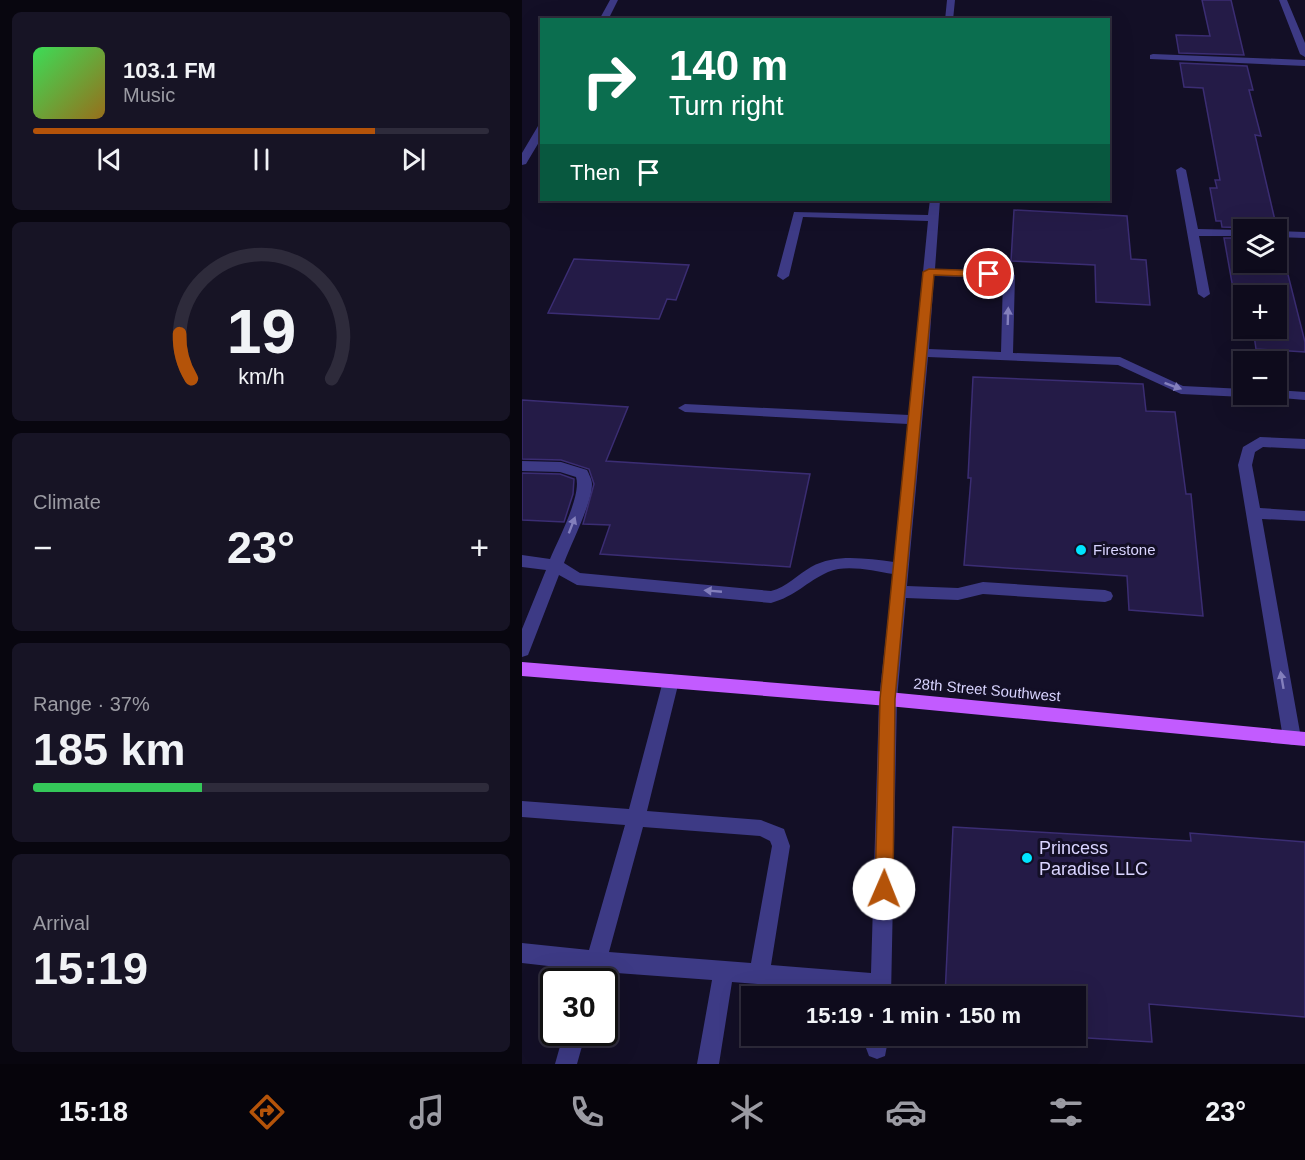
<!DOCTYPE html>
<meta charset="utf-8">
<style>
body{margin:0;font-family:Arial,sans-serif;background:#171425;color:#f1f3f6;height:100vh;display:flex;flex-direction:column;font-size:22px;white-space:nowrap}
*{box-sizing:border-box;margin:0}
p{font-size:20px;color:#9b9ba3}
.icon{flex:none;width:33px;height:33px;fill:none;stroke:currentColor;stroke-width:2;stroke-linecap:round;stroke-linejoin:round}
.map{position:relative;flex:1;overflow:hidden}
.panel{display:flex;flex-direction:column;gap:12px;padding:12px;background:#08060f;width:522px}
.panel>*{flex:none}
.banner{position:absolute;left:18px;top:18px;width:570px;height:183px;border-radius:0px;box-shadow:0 6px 24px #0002,0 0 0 2px #2e2b3b;background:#0b6e4f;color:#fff;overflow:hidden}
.fabs{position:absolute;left:711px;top:219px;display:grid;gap:12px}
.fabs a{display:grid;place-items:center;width:54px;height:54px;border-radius:0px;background:#0e0b1c;box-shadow:0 6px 24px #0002,0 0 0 2px #2e2b3b;font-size:30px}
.speed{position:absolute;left:18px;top:968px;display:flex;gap:12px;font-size:30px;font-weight:700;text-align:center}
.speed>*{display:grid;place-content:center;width:78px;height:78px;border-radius:50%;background:#0e0b1c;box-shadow:0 6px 24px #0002,0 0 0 2px #2e2b3b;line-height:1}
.speed .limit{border:3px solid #111;border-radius:9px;background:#fff;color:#111}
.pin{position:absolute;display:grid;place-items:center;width:51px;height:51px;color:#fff;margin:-26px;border:3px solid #fff;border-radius:50%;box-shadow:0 2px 6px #0007}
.me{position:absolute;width:66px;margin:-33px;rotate:1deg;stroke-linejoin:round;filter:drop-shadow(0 0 4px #0008)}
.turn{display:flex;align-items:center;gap:21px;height:126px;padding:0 30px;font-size:27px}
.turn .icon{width:78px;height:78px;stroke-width:2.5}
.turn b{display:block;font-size:42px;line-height:51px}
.then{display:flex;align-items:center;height:57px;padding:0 30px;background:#0003;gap:12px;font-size:22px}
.big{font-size:45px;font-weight:700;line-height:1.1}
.panel .widget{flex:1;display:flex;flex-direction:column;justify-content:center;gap:9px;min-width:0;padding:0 21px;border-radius:9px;background:#171425}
.panel .dial{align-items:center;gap:0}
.dial svg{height:156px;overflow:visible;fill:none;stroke:#2e2b3b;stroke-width:7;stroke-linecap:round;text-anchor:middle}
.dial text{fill:#f1f3f6;stroke:none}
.song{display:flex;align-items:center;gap:18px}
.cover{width:72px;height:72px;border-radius:9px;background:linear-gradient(135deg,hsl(130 70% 55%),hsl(40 70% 35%))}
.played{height:6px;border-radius:3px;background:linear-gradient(90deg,#b45309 75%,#2e2b3b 75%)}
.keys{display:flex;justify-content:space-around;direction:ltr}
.heat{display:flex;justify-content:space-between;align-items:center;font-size:33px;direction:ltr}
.charge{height:9px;border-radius:4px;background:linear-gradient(90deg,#34c759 37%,#2e2b3b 0)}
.trip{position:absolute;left:219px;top:986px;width:345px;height:60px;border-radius:0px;background:#0e0b1c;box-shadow:0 6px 24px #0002,0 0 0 2px #2e2b3b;font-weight:700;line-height:60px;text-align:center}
.dock{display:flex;height:96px;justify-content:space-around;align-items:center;background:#06040b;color:#9b9ba3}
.dock .icon{width:42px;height:42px}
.dock .on{color:#b45309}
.dock b{font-size:27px;color:#f1f3f6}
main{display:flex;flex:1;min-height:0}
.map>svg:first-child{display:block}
</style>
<main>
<section class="panel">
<div class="widget">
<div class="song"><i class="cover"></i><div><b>103.1 FM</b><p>Music</p></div></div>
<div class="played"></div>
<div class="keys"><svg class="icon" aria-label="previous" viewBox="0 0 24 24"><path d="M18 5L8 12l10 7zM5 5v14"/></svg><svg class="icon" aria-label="pause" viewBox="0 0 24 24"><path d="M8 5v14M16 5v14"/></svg><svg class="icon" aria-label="next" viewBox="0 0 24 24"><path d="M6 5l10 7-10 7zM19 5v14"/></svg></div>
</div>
<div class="widget dial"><svg viewBox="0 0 100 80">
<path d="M14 69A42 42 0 1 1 86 69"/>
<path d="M14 69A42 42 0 0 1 8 46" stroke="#b45309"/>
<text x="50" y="56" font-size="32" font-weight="700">19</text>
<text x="50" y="72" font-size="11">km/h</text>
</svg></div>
<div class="widget"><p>Climate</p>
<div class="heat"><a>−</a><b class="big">23°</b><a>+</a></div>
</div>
<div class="widget"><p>Range · 37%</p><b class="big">185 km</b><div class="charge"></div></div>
<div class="widget"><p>Arrival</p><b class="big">15:19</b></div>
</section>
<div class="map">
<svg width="783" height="1064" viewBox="0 0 783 1064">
<rect width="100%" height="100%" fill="#130f26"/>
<path fill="#241b47" stroke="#3b2d73" stroke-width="1.5" d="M680,0H709L722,55L657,53L654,35L688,36Z
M658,63L725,66L731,90H727L739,136L733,135L755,229L700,227L699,221H694L688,188H695L693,180H698L681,88L662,87Z
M492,210L605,216L609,259L624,260L628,305L574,302L573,265L489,261Z
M702,238H722V262H754V239H757L783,342V352L734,349L731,328H754V296L712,294Z
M52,259L167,265L154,300L145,299L137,319L26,313Z
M451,377L621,384L624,411L653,412L664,494H669L681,616L607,610L605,576L442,565L449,478H446Z
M0,400L106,407L84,461L288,474L268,567L78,554L88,525L61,524L72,484L67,469L39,460L0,459Z
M0,473L38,474L52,479L51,494L42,522L0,520Z
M431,827L669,841L668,833L783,842V1017L627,1004L630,1042L517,1035H554V996H423Z"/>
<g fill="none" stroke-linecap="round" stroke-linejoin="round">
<path fill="#3d3a85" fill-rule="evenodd" d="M88,0H96L86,20H77Z
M425,0H433L431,20H423Z
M757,0H765L783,43V57L778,54Z
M631,54L783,60V66L628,59V55Z
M20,125V137L4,164L0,165V153L16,126Z
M659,167L664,170L676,229L722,230V236H677L688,294L682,298L676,294L654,170Z
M408,200H418L413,269L487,271L493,275L491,353L598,357L661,386L722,389V394H728L722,397L659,394L596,365L406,357L385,586L436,588L461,582L583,590L589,592L591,596L589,600L583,602L461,594L436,600L384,598L375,699L369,996H349V993L210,982L197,1064H175L190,980L81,972L78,981H58L61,970L0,963V943L67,950L103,825L0,817V801L107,809L141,681L143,676L149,674L155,676L157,681L125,811L239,820L262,829L268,846L249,965L349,973L357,699L371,574C351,571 325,564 306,572C284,582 274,596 249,603L55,585L37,575L8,650L6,655L0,657V629L24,570L0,567V555L28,559C36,540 60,495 54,477L38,472L0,471V461L39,462L65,470C67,474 70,480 70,484C70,503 49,544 42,563L58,573L249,591C265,587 275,575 289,567C315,553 344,559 372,562L386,424L163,412L156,408L163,404L387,415L406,221L281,217L267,276L261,280L255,276L272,212L406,215ZM412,276L481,278L479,352L407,349ZM121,827L238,836L248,841L250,846L229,963L87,952Z
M754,231L783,232V238L754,237Z
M754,390L783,392V400L748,397L747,394H754Z
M738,437L783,439V449L741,447L733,452L730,465L738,508L783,511V521L740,519L779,738L776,743L770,745L764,743L761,738L716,465L721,447Z
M42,1032H64L55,1064H33Z
M345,1035H367L363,1056L355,1059L347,1056L344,1048Z"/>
<path fill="#c25bff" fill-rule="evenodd" d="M0,662L366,692L783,732V746L366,706L0,676Z"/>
</g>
<defs><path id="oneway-solid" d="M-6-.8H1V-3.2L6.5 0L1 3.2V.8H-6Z" transform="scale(1.5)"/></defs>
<g fill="#837fbc">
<use href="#oneway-solid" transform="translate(486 316) rotate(-88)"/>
<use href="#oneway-solid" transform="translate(651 386) rotate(20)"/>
<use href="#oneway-solid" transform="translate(50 525) rotate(-69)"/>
<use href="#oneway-solid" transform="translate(191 591) rotate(-175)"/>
<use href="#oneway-solid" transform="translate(760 680) rotate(-100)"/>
</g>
<path fill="#b45309" stroke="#753606" stroke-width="1.5" d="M407,269L467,271L473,274L467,277L412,275L373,699L371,889L368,895L362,897L356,895L353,889L358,699L401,272Z"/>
<g fill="#00e5ff" stroke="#130f26" stroke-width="2">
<circle cx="559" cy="550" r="6"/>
<circle cx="505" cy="858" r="6"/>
</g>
<g text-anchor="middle" stroke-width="6" stroke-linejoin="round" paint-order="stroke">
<g font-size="15" fill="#d9d4ff" stroke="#130f26" text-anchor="start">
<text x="571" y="555">Firestone</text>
</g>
<g font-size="15" fill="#d9d4ff" stroke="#130f26">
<text transform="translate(465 690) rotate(5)" y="5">28th Street Southwest</text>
</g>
<g font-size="18" fill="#d9d4ff" stroke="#130f26" text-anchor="start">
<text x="517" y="854">Princess<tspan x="517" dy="21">Paradise LLC</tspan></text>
</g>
</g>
</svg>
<div class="fabs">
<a><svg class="icon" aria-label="layers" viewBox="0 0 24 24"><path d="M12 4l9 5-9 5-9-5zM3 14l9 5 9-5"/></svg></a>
<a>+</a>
<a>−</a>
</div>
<div class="speed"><div class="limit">30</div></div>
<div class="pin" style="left:467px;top:274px;background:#d93025"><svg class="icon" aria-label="arrive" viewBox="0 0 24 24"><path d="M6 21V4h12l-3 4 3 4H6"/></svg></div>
<svg class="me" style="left:362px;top:889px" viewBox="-20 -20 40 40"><circle r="19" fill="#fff"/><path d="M0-13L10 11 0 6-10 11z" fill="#b45309"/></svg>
<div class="trip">15:19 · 1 min · 150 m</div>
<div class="banner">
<div class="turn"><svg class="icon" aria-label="right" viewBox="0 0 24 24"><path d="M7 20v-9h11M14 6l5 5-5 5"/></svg><div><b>140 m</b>Turn right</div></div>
<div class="then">Then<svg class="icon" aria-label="arrive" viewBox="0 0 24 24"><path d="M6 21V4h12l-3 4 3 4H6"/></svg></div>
</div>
</div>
</main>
<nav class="dock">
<b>15:18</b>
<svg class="icon on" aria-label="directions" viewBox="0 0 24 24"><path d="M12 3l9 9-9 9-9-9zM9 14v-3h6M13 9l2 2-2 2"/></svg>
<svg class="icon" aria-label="music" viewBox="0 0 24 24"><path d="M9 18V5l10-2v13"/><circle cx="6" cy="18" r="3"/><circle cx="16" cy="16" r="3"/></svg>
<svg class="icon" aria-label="phone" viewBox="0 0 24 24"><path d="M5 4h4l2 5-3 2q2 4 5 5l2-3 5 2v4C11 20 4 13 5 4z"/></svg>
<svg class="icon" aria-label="climate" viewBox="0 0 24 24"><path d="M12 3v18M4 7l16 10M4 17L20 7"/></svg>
<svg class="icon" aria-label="car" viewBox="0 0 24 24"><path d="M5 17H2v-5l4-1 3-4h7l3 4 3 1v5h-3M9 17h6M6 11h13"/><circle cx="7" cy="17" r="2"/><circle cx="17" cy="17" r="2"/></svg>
<svg class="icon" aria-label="filters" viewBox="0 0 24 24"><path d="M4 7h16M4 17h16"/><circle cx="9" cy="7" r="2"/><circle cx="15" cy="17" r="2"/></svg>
<b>23°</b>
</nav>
